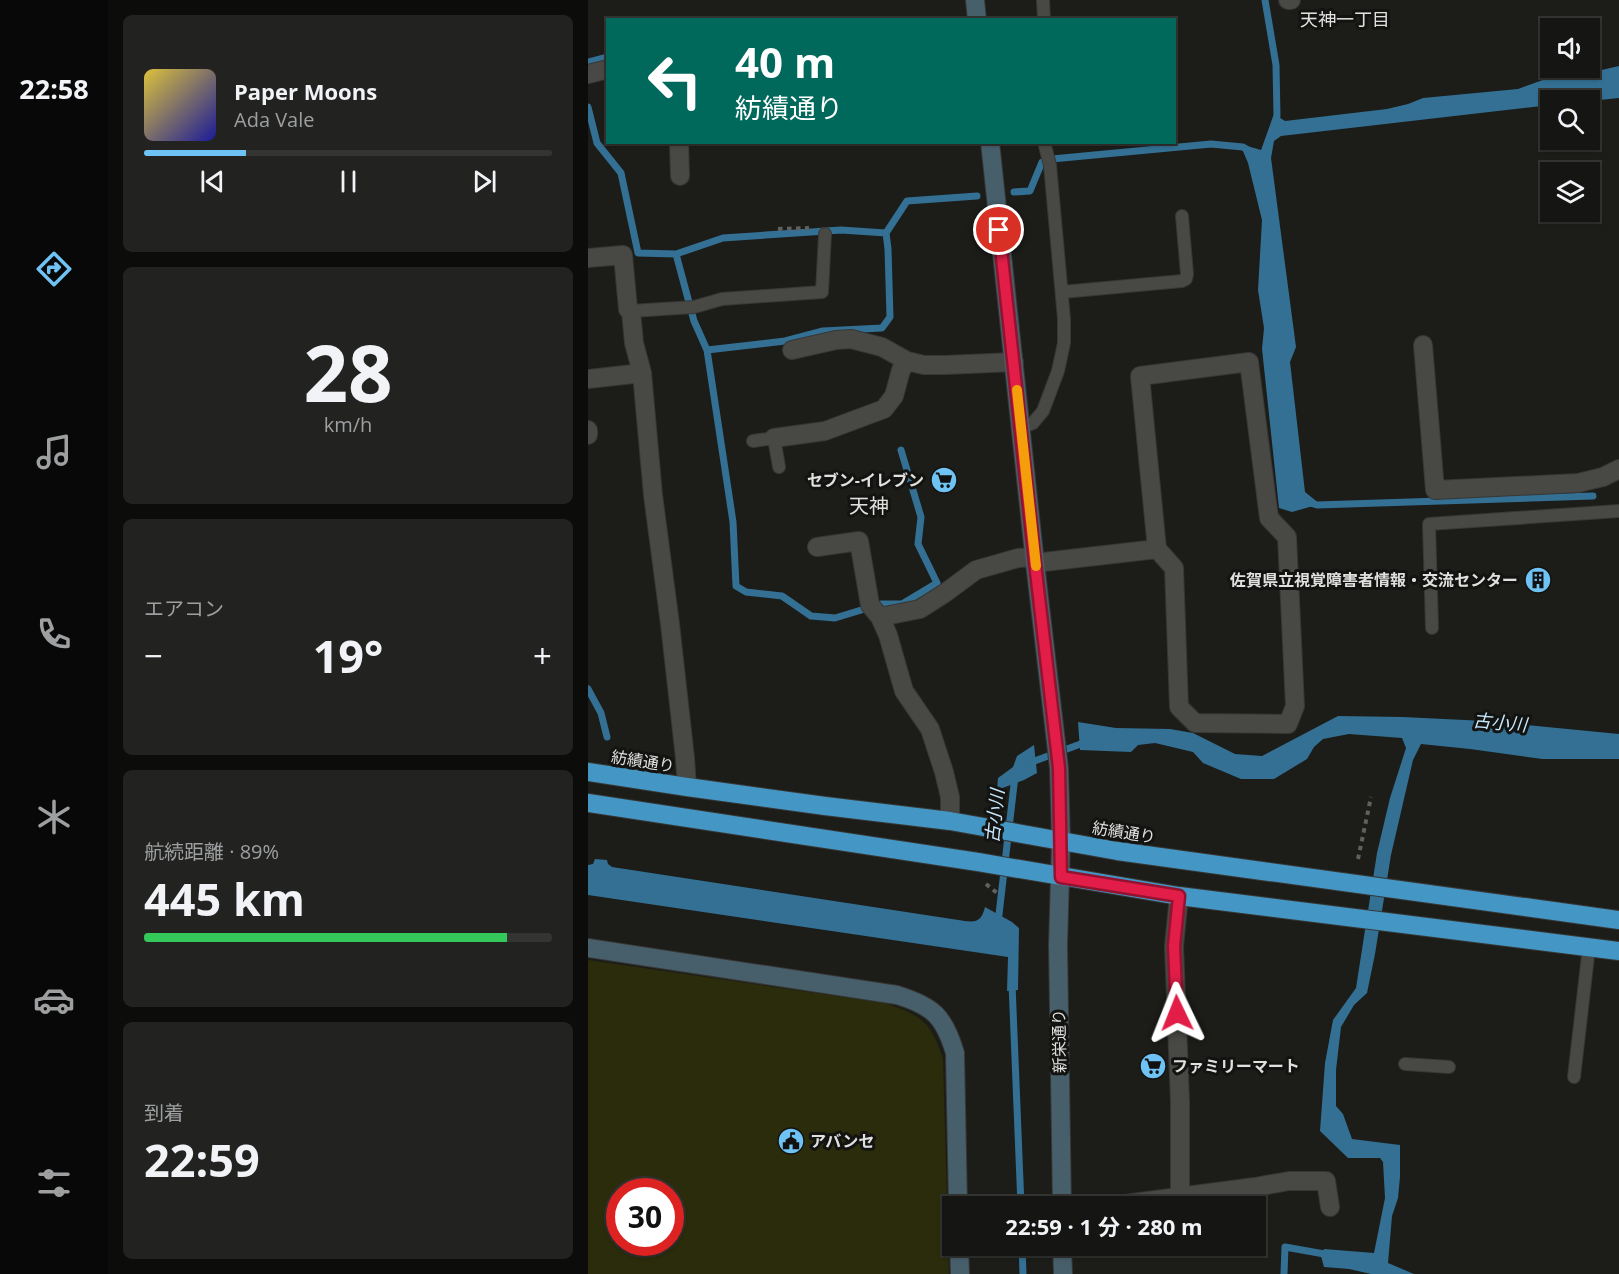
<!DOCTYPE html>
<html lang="ja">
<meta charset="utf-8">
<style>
body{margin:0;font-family:"Open Sans","Noto Sans JP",sans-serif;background:#222221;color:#f1f3f6;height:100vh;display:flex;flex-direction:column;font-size:22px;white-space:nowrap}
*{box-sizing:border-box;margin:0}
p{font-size:20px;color:#9d9fa0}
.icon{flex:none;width:33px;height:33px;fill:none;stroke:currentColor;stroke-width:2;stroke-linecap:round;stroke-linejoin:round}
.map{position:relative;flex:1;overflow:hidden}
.details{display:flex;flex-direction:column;gap:15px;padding:15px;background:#0c0c0a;width:480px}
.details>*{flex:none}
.top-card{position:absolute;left:18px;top:18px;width:570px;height:126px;border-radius:0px;box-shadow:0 2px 4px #0004,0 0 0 2px #343433;background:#00695c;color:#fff;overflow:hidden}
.controls{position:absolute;left:952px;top:18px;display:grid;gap:12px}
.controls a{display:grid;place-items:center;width:60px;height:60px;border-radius:0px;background:#151513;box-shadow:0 2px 4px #0004,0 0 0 2px #343433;font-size:30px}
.speed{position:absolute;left:18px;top:1178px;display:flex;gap:12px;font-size:30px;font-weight:700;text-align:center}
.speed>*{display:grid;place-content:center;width:78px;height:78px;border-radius:50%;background:#151513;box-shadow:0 2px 4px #0004,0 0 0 2px #343433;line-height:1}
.speed .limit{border:9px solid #d22;background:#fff;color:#111}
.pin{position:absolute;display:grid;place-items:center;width:51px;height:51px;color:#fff;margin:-26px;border:3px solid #fff;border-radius:50%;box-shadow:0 2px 6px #0007}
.me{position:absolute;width:66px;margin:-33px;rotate:358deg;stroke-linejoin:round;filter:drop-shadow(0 0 4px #0008)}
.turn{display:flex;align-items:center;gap:21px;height:126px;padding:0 30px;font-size:27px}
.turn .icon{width:78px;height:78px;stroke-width:2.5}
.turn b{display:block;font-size:42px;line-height:51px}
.big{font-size:45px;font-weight:700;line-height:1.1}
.details .widget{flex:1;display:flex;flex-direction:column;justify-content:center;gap:9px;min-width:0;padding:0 21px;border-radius:9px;background:#222221}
.details .dial{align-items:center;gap:0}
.dial b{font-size:78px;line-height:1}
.song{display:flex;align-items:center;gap:18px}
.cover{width:72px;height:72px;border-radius:9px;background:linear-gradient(135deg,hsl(50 70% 55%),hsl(240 70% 35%))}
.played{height:6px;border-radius:3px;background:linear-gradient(90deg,#6fc2f4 25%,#343433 25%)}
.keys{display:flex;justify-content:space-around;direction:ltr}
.heat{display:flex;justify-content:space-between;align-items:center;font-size:33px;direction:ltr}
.charge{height:9px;border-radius:4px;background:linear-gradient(90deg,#34c759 89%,#343433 0)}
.trip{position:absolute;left:354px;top:1196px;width:324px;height:60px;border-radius:0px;background:#151513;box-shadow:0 2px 4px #0004,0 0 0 2px #343433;font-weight:700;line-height:60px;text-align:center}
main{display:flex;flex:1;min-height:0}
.tabs{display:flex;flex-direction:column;width:108px;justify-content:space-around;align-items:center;background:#080808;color:#9d9fa0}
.tabs .icon{width:42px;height:42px}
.tabs .active{color:#6fc2f4}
.tabs b{font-size:27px;color:#f1f3f6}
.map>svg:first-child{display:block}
</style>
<main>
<nav class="tabs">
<b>22:58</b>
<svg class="icon active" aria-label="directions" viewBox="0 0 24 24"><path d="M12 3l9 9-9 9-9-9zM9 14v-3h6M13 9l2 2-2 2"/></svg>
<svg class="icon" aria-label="music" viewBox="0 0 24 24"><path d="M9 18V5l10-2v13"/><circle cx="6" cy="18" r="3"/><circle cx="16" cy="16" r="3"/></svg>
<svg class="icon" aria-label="phone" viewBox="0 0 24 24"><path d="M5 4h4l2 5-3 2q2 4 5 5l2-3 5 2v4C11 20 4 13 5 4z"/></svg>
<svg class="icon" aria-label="climate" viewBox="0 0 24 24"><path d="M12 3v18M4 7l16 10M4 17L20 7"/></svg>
<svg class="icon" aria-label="car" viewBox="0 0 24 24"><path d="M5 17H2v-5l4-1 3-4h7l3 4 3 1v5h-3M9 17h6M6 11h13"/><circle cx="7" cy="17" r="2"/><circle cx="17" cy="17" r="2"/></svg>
<svg class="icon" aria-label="filters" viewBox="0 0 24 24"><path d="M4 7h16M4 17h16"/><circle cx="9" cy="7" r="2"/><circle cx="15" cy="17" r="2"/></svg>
</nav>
<section class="details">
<div class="widget">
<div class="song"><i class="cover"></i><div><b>Paper Moons</b><p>Ada Vale</p></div></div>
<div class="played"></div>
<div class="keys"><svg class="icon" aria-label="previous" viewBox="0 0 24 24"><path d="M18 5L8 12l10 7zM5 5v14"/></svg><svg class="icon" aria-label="pause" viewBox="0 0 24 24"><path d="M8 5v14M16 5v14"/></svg><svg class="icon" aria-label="next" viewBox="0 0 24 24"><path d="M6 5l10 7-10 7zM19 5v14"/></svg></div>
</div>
<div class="widget dial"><b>28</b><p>km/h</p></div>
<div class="widget"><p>エアコン</p>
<div class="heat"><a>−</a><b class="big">19°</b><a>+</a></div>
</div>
<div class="widget"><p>航続距離 · 89%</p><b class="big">445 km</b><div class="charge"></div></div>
<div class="widget"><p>到着</p><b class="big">22:59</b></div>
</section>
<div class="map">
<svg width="1031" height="1274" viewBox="0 0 1031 1274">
<rect width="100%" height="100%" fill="#1c1c19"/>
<path fill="#2b2c0b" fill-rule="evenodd" d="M0,960L296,1003C333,1015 343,1021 355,1059L361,1274H0ZM32,1191H82V1242H32Z"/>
<path fill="#337093" d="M1031,66V98L1002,101L963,100V105L693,136L686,141L683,158L708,347L702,362L717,492L732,504L704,512L691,508L674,349L676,328L670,290L674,220L660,163L652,144L673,150L686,114L697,121L799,109L820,104L835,98L930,89L977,72L983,77Z
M750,716L815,717L897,721L1031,734V759H954L882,749L833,744L825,760L803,855L787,954L779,993L766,1005L753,1027L748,1070V1106L755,1114L764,1139L812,1145V1177L810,1198L804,1216L800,1263L826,1274H783L761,1269L736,1267L733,1256L736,1249L786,1253L797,1198L795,1162L792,1158H760L732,1131L737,1063L745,1020L768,988L789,853L802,798L818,748L814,738L761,734L735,739L726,747L719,759L686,779H653L615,763L605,752L567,743L550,745L543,752L492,750L490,722L528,728L582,729L605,733L647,754L674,756Z
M446,745L449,773L436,780L409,790L410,778L425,767L429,756Z
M7,859L19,860L20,864L24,867L377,921C390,923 394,919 397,907L424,922L431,928L430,990L419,991L420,957L0,895V865L5,864Z"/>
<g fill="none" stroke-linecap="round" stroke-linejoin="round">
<path stroke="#337093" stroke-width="7" d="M677,0L688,65L689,116L687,122
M0,62L20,57
M0,107L9,143L33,173L50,253L88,254L135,238L253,230L298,233L319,201L389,196
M426,192L442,191L454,162L464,159L623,144L655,147L660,150
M88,254L106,321L119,350L145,522L148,586L158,592L194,596L223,616L247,618L293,604H314L349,583L330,544L333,517L313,450
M119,350L197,341L235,331L294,328L302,317L300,249L298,233
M722,503L729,505L1005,496
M0,689L13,713L19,737
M441,763L498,742
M410,923L427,776
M424,984L433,1206
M434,1245L435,1274
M696,1274L697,1247L742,1255"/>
<defs>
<path id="lane" d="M455,0L456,20
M474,292L594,281L598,279L599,274L594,216
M43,311L106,307L134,299L234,292L237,234
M433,428L445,423L455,411L470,371L476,343V319L462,165L456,142
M165,441L186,438L191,467
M844,628L841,524L1031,511
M817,1064L861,1067
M986,1077L1001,947"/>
<path id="street" d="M700,0H703
M0,74L20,69
M91,142L92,176
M0,258L35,255L40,309L43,311L46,343L54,373L65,495L82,624L97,758L99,787
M835,345L847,490L990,483L1015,477L1031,469
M204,350L248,340L263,339L294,347L319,361L336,365H357L426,362
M0,379L54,373
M0,430V435
M186,438L237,431L296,409L306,396L313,370L319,361
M229,547L271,541L282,605L292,617L300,635L316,691L342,729L356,772L362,797V821
M447,563L569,549L552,376L661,362L681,518L699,537L707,706L700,724L607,723L591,707L586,568L569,549
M292,617L332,609L357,593L388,570L430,558L447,557
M591,896L586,946L592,1102V1197
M522,1206L667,1187L701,1181H738L742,1207"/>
<path id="secondary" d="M387,0L389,20
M402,142L447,563L471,768L473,841L470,945L474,1206
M0,948L309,995C345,1006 356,1016 367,1053L370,1206
M371,1245L372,1274
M474,1245L475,1274"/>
<path id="highway" d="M0,772L99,787L237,806L362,821L529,851L1031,920
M0,803L390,862L591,896L1031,951"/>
</defs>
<use href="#lane" stroke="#373735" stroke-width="14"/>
<use href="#street" stroke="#373735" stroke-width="20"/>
<use href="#secondary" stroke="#373735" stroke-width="20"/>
<use href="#highway" stroke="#373735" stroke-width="20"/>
<path stroke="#60605e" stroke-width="4" stroke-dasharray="4.5 4.5" stroke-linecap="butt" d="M190,229L221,228
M770,859L783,797
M398,884L409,893"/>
<use href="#lane" stroke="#484845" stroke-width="12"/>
<use href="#street" stroke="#484845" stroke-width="18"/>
<use href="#secondary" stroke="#475f6b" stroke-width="18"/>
<use href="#highway" stroke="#4496c5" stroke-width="18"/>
</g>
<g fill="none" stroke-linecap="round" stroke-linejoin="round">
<defs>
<path id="route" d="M411,230L447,563L471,768L473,877L591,896L586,946L589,1013"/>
</defs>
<use href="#route" stroke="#92132f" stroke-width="15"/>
<use href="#route" stroke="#e11d48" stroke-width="10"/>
<path stroke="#f59e0b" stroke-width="10" d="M429,390L448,566"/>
</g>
<defs>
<symbol id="supermarket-disc" viewBox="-11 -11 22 22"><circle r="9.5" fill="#6fc2f4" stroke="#131311"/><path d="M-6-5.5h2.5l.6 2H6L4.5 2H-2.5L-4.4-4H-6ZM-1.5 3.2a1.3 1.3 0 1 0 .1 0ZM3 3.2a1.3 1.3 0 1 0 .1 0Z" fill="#111"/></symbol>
<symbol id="building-disc" viewBox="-11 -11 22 22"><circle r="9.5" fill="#6fc2f4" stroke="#131311"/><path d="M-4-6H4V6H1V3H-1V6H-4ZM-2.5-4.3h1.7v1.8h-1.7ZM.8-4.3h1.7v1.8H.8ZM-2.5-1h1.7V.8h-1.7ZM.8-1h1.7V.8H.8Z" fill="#111"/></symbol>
<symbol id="civic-disc" viewBox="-11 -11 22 22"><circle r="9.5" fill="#6fc2f4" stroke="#131311"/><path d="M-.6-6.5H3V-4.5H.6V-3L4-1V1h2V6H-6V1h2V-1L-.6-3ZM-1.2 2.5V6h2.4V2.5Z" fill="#111"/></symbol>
</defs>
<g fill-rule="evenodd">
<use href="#supermarket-disc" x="341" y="465" width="30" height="30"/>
<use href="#building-disc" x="935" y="565" width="30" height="30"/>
<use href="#supermarket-disc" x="550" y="1051" width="30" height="30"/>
<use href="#civic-disc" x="188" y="1126" width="30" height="30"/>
</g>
<g text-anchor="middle" stroke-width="6" stroke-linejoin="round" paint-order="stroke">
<g font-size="16" font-weight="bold" fill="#e0e1df" stroke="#131311" text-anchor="end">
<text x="336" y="486">セブン-イレブン</text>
<text x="930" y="586">佐賀県立視覚障害者情報・交流センター</text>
<text x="584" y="1072" text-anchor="start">ファミリーマート</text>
<text x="222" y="1147" text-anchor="start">アバンセ</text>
</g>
<g font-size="16" fill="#e0e1df" stroke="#131311">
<text transform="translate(55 761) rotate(9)" y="6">紡績通り</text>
<text transform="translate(536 832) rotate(9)" y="6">紡績通り</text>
<text transform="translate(471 1041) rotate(-91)" y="6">新栄通り</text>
</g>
<g font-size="18" fill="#e0e1df" stroke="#131311">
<text x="757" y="26">天神一丁目</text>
</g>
<g font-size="18" font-style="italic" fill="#c8e9fe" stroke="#131311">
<text transform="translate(912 723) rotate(5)" y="6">古小川</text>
<text transform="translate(407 816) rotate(-84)" y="6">古小川</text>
</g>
<g font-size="20" fill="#e0e1df" stroke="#131311">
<text x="281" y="513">天神</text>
</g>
</g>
</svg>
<div class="controls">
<a><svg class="icon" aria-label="sound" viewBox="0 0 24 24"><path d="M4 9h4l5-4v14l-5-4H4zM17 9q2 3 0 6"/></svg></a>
<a><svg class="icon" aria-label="search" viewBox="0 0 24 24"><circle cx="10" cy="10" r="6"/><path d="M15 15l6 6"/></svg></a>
<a><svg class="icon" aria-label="layers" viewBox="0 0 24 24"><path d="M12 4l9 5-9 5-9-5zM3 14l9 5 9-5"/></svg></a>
</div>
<div class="speed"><div class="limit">30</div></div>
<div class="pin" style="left:411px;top:230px;background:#d93025"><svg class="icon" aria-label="arrive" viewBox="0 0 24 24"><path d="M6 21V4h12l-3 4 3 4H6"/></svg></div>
<svg class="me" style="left:589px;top:1013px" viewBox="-20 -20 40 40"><path d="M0-17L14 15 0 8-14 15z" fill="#e11d48" stroke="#fff" stroke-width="4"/></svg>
<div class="trip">22:59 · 1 分 · 280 m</div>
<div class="top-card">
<div class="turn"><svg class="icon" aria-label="left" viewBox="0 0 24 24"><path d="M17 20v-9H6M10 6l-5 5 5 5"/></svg><div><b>40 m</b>紡績通り</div></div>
</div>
</div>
</main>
